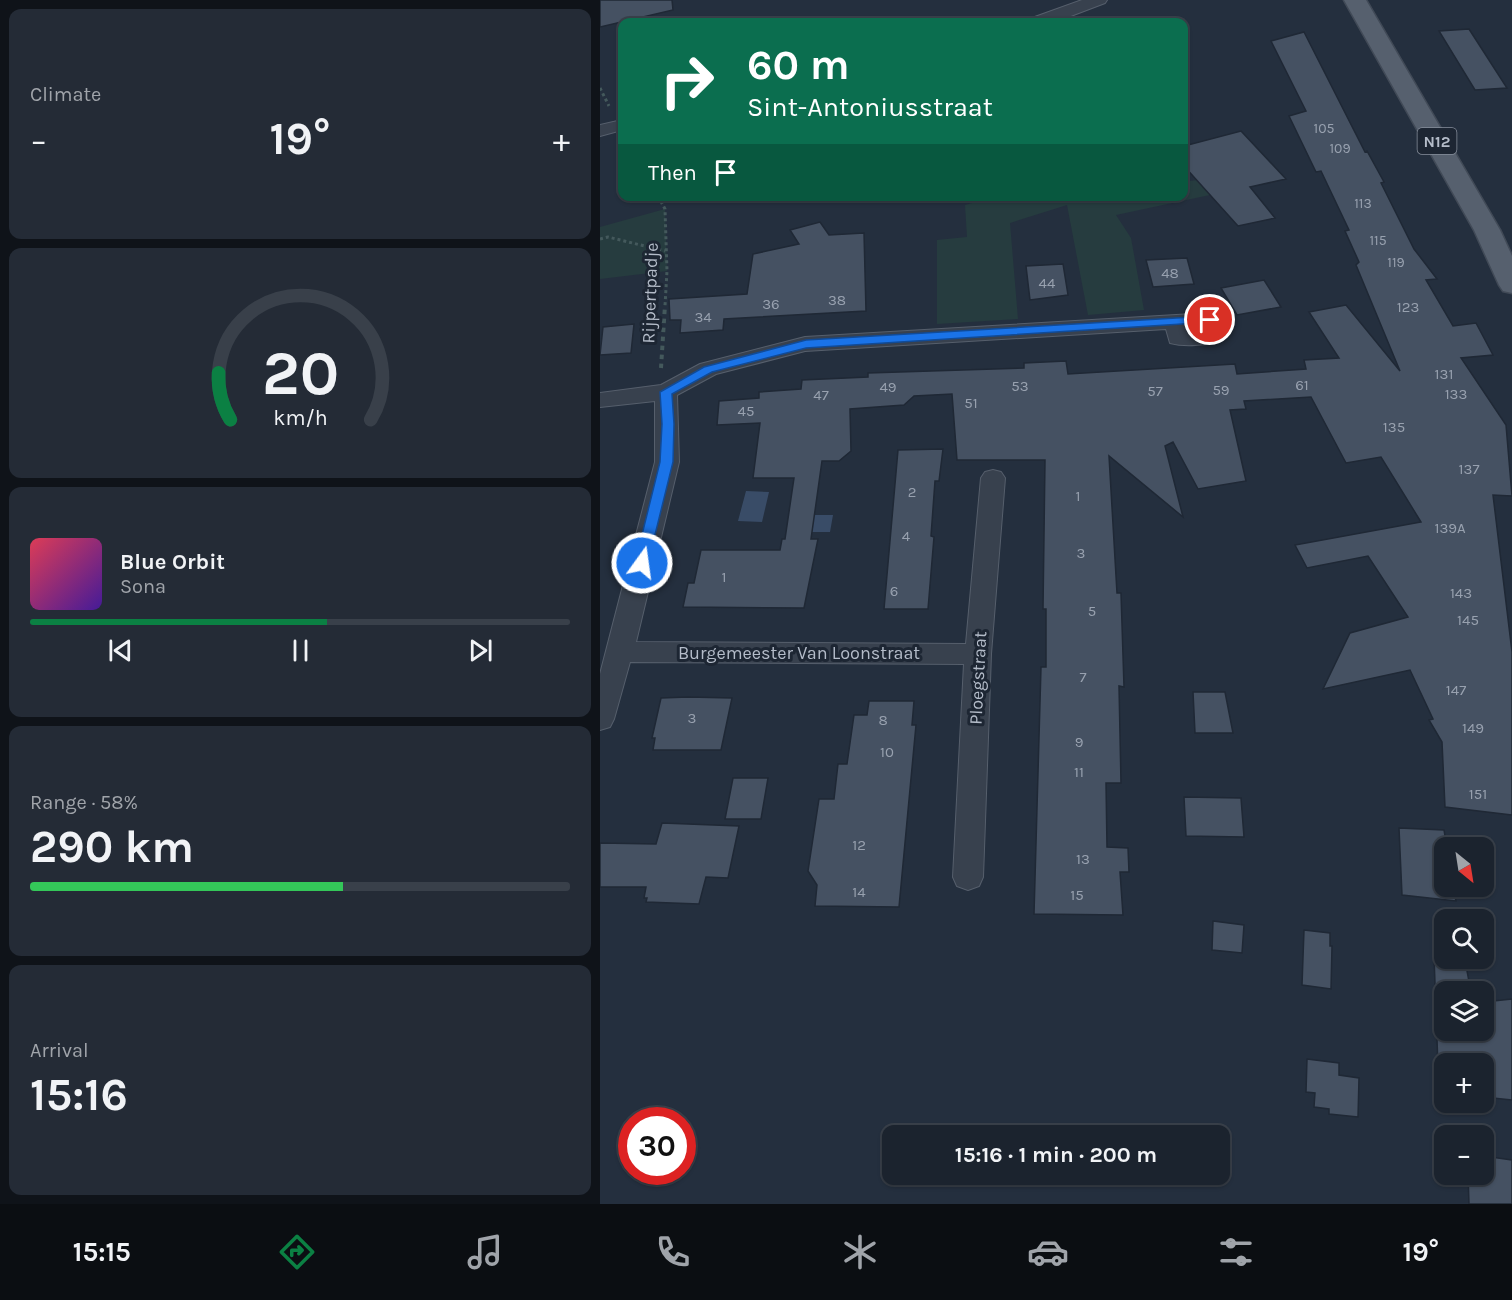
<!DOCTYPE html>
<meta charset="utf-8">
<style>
body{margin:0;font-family:Karla,sans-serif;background:#242b36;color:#f1f3f6;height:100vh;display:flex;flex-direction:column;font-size:22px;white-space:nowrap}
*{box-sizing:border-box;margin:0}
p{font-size:20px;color:#a0a4aa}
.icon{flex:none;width:33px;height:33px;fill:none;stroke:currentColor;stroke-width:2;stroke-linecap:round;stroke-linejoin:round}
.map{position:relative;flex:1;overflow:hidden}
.details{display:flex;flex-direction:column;gap:9px;padding:9px;background:#0f1319;width:600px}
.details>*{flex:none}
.guide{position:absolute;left:18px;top:18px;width:570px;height:183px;border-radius:12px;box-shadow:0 2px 4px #0004,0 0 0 2px #39404a;background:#0b6e4f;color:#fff;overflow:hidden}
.needle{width:39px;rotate:150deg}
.buttons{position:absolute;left:834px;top:837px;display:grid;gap:12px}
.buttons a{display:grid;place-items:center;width:60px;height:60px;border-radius:12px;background:#1b232e;box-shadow:0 2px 4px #0004,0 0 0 2px #39404a;font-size:30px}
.speed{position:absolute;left:18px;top:1107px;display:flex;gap:12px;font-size:30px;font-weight:700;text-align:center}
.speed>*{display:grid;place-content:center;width:78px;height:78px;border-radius:50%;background:#1b232e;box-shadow:0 2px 4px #0004,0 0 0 2px #39404a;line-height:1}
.speed .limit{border:9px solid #d22;background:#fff;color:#111}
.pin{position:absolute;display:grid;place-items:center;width:51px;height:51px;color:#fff;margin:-26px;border:3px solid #fff;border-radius:50%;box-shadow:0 2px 6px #0007}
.me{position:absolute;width:66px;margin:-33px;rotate:14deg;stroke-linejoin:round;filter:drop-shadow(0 0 4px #0008)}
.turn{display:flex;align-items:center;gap:21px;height:126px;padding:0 30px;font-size:27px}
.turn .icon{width:78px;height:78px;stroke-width:2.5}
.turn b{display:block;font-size:42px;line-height:51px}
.then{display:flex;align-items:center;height:57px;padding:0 30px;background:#0003;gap:12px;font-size:22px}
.big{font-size:45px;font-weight:700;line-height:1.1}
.details .card{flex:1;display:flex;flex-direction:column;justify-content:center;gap:9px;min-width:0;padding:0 21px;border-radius:12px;background:#242b36}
.details .dial{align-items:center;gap:0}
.dial svg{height:156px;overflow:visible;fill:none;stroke:#39404a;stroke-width:7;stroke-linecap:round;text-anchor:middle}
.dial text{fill:#f1f3f6;stroke:none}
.song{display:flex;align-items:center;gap:18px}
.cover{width:72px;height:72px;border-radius:9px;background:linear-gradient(135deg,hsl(350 70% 55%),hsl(260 70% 35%))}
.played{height:6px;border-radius:3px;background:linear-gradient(90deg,#0b8043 55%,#39404a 55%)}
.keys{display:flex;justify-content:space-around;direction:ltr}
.heat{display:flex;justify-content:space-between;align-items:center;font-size:33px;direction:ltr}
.charge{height:9px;border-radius:4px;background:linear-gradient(90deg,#34c759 58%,#39404a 0)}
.trip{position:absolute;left:282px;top:1125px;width:348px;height:60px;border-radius:12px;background:#1b232e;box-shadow:0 2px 4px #0004,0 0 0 2px #39404a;font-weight:700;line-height:60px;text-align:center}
.tab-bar{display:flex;height:96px;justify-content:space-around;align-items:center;background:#0b0e12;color:#a0a4aa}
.tab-bar .icon{width:42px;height:42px}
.tab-bar .current{color:#0b8043}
.tab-bar b{font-size:27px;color:#f1f3f6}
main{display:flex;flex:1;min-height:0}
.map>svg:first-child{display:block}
</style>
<main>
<section class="details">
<div class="card"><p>Climate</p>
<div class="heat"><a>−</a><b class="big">19°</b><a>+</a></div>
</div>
<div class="card dial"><svg viewBox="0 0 100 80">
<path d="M14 69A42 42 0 1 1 86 69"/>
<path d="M14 69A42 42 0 0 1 8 45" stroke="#0b8043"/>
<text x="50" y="56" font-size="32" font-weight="700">20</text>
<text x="50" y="72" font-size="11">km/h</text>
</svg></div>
<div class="card">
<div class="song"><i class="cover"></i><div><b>Blue Orbit</b><p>Sona</p></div></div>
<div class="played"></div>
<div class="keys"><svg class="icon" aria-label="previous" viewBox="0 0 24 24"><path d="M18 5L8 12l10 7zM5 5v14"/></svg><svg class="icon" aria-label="pause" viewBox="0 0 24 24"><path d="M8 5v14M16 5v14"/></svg><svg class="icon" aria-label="next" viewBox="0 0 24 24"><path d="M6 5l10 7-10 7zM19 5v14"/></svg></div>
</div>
<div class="card"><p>Range · 58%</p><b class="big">290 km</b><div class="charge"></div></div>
<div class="card"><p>Arrival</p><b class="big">15:16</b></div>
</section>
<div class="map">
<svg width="912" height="1204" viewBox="0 0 912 1204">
<rect width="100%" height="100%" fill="#242f3e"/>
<path fill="#263c3f" d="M584,173L589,181L626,177L638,189L516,215L531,238L544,310L488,315L467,205L410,223L418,319L337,324V240L367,237L365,205L393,197L584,196Z
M65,209L67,271L0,279V227Z"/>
<path fill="#394c67" d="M146,491L169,492L162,522L138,521Z
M196,515H233L230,532H193Z"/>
<path fill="#455162" stroke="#1f2835" stroke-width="1.5" d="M0,0H72L73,10L0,27Z
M869,29L907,88L875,90L839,31Z
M704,32L765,152L767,151L784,182L781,183L814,249L837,279L826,280L853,326L876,323L893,355L861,358L906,425L912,496L893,495L912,652V815L845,807L842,742L829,720L833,719L810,670L723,689L750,633L808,617L768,556L707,568L695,545L821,522L781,457L746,463L711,397L644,401L646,409L630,410L646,481L598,489L573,442L565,446L583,517L509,456L517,593H521L524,687L519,686L521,783H506L507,847L528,848L529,872H520L523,915L434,914L441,667H446V609H443L445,460H357L352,394L314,396L304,405L250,409L251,451L239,461H222L211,539H218L204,608L83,607L88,583H94L101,550H180L182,539H185L194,478H153L160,423L117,425L119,401L159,398V392L201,389L202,380L268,377V373L424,368V363L466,361L468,374L635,364L637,374L706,369L704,360L739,358L709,312L746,305L800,371L756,265L759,262L745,231L749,230L721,171L716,172L689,116L706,111L671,41Z
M641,131L686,179L650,187L675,218L638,226L584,166V146Z
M220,222L229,235L264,233L266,311L124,319L123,330L80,333L81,320H70L69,299L147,294L153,254L199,244L190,230Z
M587,258L594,284L553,287L546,260Z
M463,264L468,295L430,300L426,266Z
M664,280L681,307L637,315L621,288Z
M34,324L31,353L0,355L3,327Z
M343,449L339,481H335L331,536L334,537L328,609H284L298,450Z
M593,692H625L633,733H595Z
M88,697L132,698L121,750H53L55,738H52L61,698Z
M269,701H314L312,725H316L299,907L215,906L217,885L208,871L219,799H234L238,764H247L254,715H267Z
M133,778H168L161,819H125Z
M584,797L641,798L644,837L586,836Z
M62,823L139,826L128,878L106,877L99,904L46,902L47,898H44L46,887H0V843L56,844Z
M799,828L844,830L847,848H844V886H853L856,901L802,895Z
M613,921L644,925L642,953L612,950Z
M704,930L730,933V946H732L731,989L702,985Z
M834,956L865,960L871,992H844V1030H884V1002L912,999V1100L884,1097V1101V1064H844V1096L839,1095Z
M707,1059L739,1063V1075L759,1078L758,1117L729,1114V1109L714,1107L715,1093L706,1092Z
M884,1156L912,1160V1204H869L868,1174H884Z"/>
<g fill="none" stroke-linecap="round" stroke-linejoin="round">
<defs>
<path id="street" d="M482,0H507L505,3L455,22H430L432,18Z
M22,120V130L0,136V125Z
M610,313L617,315L624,336L621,341C606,345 585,347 570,343L566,329L205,351L116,374L77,395L79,462L36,642L366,644L381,478L385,472L393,470L401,472L405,478L391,654L383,877L379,886L368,890L357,886L353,877L364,664L30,662L14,719L10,727L0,730V674L55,462V401L0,407V393L61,385L100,364L205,337ZM601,327V330L588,331L587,328Z"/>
<path id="primary" d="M744,0H766L900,230L912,256V293L903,291L899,285L874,230Z"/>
</defs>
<use href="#street" stroke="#565f6c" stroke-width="2"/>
<use href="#primary" stroke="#414a57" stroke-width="3"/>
<path stroke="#44595c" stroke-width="3" stroke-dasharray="3 3" stroke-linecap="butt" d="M0,88L9,106
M58,196L65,209L67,271L65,306
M0,239L8,237L65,251"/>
<path stroke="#44595c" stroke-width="4" stroke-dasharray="4.5 4.5" stroke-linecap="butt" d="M61,368L65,305"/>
<use href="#street" fill="#38414e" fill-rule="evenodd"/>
<use href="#primary" fill="#56606e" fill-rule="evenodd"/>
</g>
<path fill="#1a73e8" stroke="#114b97" stroke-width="1.5" d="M610,316L615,320L614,322L206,348L112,372L72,394L74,424L73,462L48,563L42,568L35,563L60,462L62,424L60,392L104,367L206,340Z"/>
<g text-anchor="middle" stroke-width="6" stroke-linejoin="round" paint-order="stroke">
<g font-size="14" fill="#98a1af">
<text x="724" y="133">105</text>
<text x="740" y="153">109</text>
<text x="763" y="208">113</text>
<text x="778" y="245">115</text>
<text x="796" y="267">119</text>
</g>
<g font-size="15" fill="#98a1af">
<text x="570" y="278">48</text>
<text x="447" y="288">44</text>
<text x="237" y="305">38</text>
<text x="171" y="309">36</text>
<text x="808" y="312">123</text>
<text x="103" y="322">34</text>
<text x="844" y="379">131</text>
<text x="702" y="390">61</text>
<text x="420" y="391">53</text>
<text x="288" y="392">49</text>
<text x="621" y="395">59</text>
<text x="555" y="396">57</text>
<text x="856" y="399">133</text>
<text x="221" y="400">47</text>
<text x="371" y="408">51</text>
<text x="146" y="416">45</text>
<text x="794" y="432">135</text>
<text x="869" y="474">137</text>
<text x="312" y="497">2</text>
<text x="478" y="501">1</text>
<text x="850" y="533">139A</text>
<text x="306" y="541">4</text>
<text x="481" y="558">3</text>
<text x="124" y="582">1</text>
<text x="294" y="596">6</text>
<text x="861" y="598">143</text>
<text x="492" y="616">5</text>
<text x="868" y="625">145</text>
<text x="483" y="682">7</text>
<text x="856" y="695">147</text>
<text x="92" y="723">3</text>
<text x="283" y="725">8</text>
<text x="873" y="733">149</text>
<text x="479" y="747">9</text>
<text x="287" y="757">10</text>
<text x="479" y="777">11</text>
<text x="878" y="799">151</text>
<text x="259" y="850">12</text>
<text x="483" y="864">13</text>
<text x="259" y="897">14</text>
<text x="477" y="900">15</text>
</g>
<rect fill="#1d2633" stroke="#878f9c" stroke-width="1.5" x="817.5" y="128" width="39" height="26" rx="4.5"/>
<g font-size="16" font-weight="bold" fill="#b4bcc9">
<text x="837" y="147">N12</text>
</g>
<g font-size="18" fill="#b4bcc9" stroke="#1d2633">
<text transform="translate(50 293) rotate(-88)" y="6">Rijpertpadje</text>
<text x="199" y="659">Burgemeester Van Loonstraat</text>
<text transform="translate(378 678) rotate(-87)" y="6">Ploegstraat</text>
</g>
</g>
</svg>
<div class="buttons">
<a><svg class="needle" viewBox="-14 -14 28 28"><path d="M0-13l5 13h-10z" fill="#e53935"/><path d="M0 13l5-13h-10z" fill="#a0a4aa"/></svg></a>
<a><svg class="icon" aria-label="search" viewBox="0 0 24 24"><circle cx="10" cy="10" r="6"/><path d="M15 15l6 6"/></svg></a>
<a><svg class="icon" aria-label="layers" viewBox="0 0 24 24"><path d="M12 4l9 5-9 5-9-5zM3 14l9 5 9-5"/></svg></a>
<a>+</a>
<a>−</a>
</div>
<div class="speed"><div class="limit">30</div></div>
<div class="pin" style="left:610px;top:320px;background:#d93025"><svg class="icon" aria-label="arrive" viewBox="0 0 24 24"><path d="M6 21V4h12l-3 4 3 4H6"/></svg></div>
<svg class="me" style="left:42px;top:563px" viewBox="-20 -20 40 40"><circle r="17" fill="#1a73e8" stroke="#fff" stroke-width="3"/><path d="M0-11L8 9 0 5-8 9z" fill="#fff"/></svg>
<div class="trip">15:16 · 1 min · 200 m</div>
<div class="guide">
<div class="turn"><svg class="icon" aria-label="right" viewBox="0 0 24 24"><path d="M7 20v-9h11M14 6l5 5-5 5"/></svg><div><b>60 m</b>Sint-Antoniusstraat</div></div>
<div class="then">Then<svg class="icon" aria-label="arrive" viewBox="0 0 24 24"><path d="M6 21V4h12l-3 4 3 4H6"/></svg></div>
</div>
</div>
</main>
<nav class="tab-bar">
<b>15:15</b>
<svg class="icon current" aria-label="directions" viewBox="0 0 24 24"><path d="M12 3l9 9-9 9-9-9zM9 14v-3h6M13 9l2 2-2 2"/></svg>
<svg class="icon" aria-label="music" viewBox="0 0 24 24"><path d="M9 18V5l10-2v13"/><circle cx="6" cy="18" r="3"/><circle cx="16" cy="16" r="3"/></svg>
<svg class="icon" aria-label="phone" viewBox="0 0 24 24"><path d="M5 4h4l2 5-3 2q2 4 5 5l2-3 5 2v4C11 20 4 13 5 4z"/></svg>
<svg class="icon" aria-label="climate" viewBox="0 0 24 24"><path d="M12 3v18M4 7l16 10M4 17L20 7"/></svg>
<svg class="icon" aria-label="car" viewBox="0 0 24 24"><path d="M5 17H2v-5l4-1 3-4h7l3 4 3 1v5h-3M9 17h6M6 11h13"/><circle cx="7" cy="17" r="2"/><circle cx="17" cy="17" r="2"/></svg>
<svg class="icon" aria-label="filters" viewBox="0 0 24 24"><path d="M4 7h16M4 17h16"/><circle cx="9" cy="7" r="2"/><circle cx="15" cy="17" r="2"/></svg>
<b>19°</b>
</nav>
